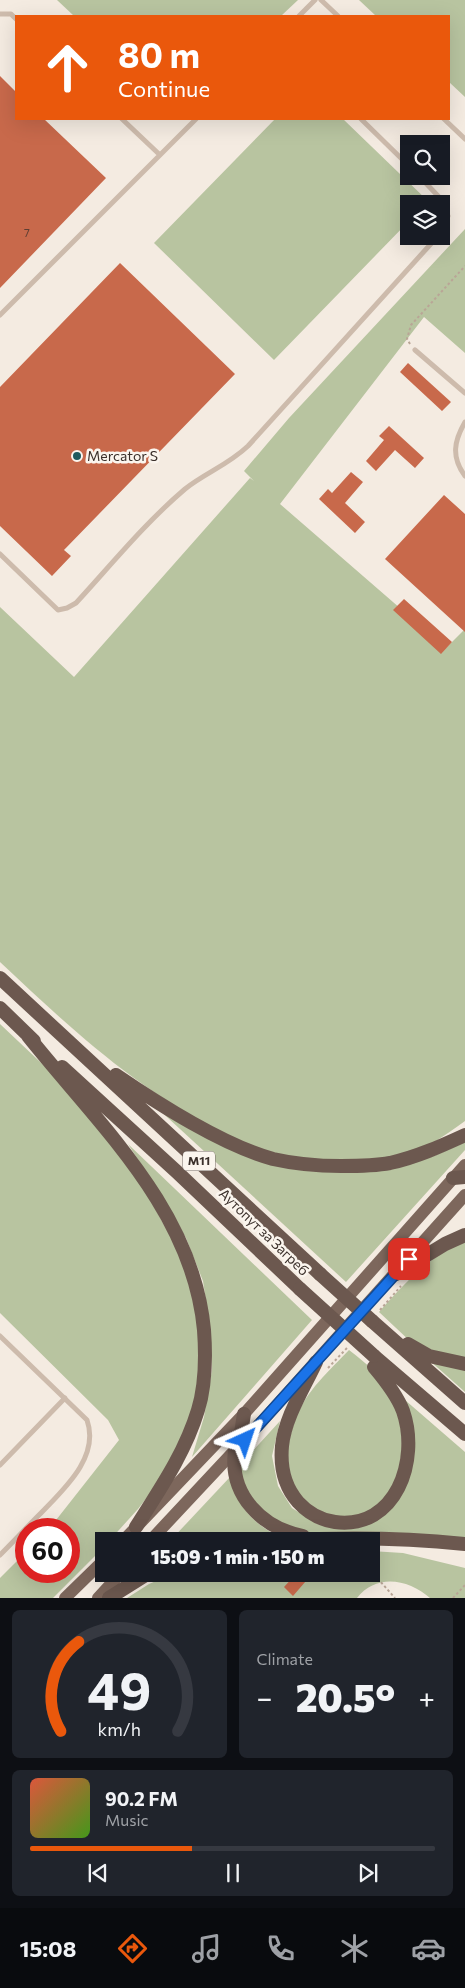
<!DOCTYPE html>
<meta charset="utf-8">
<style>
body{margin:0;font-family:Commissioner,sans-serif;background:#20242c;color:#f1f3f6;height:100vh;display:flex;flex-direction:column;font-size:19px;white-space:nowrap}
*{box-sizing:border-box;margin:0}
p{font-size:16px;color:#9ea1a6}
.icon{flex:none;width:28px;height:28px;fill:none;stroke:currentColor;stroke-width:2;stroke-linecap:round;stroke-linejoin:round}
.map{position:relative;height:1598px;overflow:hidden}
.details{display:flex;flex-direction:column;gap:12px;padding:12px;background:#0d0f14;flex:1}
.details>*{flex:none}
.guide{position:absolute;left:15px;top:15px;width:435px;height:105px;border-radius:0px;box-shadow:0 5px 20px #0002;background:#ea580c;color:#fff;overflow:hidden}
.fabs{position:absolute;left:400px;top:135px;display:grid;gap:10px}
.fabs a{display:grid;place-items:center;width:50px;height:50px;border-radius:0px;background:#171b24;box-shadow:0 5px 20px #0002;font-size:25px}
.speed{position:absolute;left:15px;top:1518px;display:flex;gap:10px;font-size:25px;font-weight:700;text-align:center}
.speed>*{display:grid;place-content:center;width:65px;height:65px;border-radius:50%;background:#171b24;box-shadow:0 5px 20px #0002;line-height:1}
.speed .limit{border:8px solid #d22;background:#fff;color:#111}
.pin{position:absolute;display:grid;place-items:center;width:42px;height:42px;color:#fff;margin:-21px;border-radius:10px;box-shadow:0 2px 8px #0006}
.me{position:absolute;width:55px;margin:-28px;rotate:42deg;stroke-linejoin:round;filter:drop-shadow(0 0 4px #0008)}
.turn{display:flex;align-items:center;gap:18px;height:105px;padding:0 20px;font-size:22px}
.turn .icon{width:65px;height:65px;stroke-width:2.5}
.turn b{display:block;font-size:35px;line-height:42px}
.big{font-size:38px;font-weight:800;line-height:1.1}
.details .card{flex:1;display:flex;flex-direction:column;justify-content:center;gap:8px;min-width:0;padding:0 18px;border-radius:8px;background:#20242c}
.details .dial{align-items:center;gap:0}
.dial svg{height:130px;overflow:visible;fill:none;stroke:#363941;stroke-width:7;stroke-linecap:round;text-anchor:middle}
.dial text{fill:#f1f3f6;stroke:none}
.song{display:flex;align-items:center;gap:15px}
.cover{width:60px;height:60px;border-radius:8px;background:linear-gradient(135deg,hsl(10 70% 55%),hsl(100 70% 35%))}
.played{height:5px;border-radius:2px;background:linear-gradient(90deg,#ea580c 40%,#363941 40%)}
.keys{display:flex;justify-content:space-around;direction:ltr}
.heat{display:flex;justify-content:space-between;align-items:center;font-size:28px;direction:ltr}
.details .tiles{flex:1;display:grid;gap:12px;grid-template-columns:1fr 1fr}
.card:last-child{grid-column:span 2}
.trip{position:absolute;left:95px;top:1532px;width:285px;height:50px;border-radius:0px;background:#171b24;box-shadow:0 5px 20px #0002;font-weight:800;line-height:50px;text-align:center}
.tab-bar{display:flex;height:80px;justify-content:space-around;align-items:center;background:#090b0e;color:#9ea1a6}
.tab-bar .icon{width:35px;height:35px}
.tab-bar .on{color:#ea580c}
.tab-bar b{font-size:22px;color:#f1f3f6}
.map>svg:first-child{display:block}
</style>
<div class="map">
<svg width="465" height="1598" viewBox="0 0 465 1598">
<rect width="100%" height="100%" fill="#f4ebe1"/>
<path fill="#b8c4a0" d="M57,0H298L281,16H74Z
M359,0H465V97L449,82V16H376Z
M275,119H343L428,201L426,204H409V221L274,360L154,243Z
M465,229V353L424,317L280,504L446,648L465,629V1121C455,1128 444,1136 434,1142C406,1158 369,1162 338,1161C319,1161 300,1159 282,1155C260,1151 238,1140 218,1130C132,1086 69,1027 0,962V607L74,677L250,478L254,481L244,471L289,418Z
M0,1024L73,1093L135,1172L180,1254L195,1297L200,1331L197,1389L185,1435L164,1475L138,1509L109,1541H104V1547L53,1598H0V1578L26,1552V1571H69V1529H49L119,1440L108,1420L0,1313Z
M155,1106L269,1163L306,1171L363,1172L396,1167L434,1156L465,1142V1150L346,1282Z
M128,1144L312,1320L192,1457L204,1417L212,1370L209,1321L203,1281L186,1238L161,1195Z
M465,1241V1357H452L412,1343L379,1312C405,1283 429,1256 465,1241Z
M349,1350C358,1357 367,1364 375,1372C395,1394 405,1428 401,1456C399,1474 393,1495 378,1506C345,1530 297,1512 288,1473C284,1456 290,1434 296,1418C306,1391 330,1370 349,1350Z
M429,1360L465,1369V1392Z
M405,1400L465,1452V1539L314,1534L292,1530L274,1521L249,1497L239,1466L280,1421L272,1456L278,1486L292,1508L317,1524L342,1528L403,1489Z
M230,1477C237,1505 252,1523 278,1536L224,1541H170Z
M371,1551L403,1553L465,1568V1598H430C409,1579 376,1573 357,1598H127L149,1584L172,1574H371Z"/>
<path fill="#c8694b" d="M0,76L16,92V119H44L106,178L0,288Z
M120,263L235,374L64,550L71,556L52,576L0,526V387Z
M408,363L451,402L442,411L400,372Z
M389,426L424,458L415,468L395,450L376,471L366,461L384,440L379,436Z
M351,472L363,482L345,503L365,522L355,533L319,499L328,489L332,493Z
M444,495L465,514V632L385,559Z
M404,599L452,642L441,654L393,610Z
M296,1574H312L293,1596L284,1587Z"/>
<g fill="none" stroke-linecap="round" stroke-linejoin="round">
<path stroke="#b9a596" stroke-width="2" stroke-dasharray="2.5 2.5" stroke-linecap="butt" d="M410,344L407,339L411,325L465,266
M380,1310L401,1286
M328,1368L347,1348
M371,1571L395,1598
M453,1598L465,1585"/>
<path stroke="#cdbbac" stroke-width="5" d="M321,0L338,16
M0,14H11L16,19
M299,16L315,0
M122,119L160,155
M361,119L409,166
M444,119L465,139
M419,176L440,198L448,216L441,232
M0,315L196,119
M415,350L465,393
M465,422C454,441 451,457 465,476
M0,554L58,610L67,608L76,603C111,565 145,523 185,489C205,473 228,465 248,446L438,236
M0,1336L87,1420C100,1457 64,1489 41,1513C27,1527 14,1541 0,1555
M0,1465L65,1398"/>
<path stroke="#7d675c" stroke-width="12" d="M123,1541L244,1414L465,1165
M150,1541L265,1418L465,1195
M65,1598L104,1560
M98,1598L120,1574"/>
<path stroke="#6c584f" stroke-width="14" d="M0,978L320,1274
M0,1008L34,1041
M28,1036C99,1125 193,1210 204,1330C206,1357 206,1384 198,1410C185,1453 160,1489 136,1527
M62,1067L177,1172L300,1289
M116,1075C160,1105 222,1145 273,1159C295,1164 318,1166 341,1166C358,1166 374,1166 390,1163C417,1157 441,1146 465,1135
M453,1178L465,1177
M396,1274L445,1244L465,1235
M372,1321L465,1403
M408,1344L429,1356L465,1364
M374,1356L465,1434
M316,1362C304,1388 285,1417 282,1446C280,1468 284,1486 298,1502C308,1513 321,1520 335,1522C396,1530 420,1460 403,1411C397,1395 385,1380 374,1367
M244,1414C243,1420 242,1427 241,1433C240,1439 236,1445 235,1451C229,1495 262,1528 303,1536
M281,1541C341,1537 404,1538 465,1544
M109,1598L147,1574"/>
<path stroke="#6c584f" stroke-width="14" d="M320,1274L372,1321
M300,1289L374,1356"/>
</g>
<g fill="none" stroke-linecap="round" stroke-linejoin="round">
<defs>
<path id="route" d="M245,1440L409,1259"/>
</defs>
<use href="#route" stroke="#114b97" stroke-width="12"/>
<use href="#route" stroke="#1a73e8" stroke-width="9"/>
</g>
<circle fill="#1f5a5e" stroke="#fbf5ee" stroke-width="2" cx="77" cy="456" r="5"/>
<g text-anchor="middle" stroke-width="5" stroke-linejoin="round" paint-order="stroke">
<g font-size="11" fill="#5e3e33">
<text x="27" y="237">7</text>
</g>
<rect fill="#fbf5ee" stroke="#756b66" stroke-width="1" x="183" y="1151.5" width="32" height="19" rx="4"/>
<g font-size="12" font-weight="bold" fill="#3b302b">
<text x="199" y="1165">M11</text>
</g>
<g font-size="14" fill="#3b302b" stroke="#fbf5ee" text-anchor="start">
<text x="87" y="461">Mercator S</text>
</g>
<g font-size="14" fill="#3b302b" stroke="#fbf5ee">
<text transform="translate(264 1232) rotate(44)" y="5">Аутопут за Загреб</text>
</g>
</g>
</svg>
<div class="fabs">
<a><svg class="icon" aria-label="search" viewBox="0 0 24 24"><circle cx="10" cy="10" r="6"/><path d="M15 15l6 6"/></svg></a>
<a><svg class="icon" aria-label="layers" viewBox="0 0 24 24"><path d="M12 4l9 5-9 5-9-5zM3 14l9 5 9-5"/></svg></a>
</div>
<div class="speed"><div class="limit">60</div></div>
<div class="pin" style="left:409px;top:1259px;background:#d93025"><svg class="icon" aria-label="arrive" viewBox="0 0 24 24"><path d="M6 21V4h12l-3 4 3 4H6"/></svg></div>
<svg class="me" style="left:245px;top:1440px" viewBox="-20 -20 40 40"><path d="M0-17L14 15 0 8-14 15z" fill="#1a73e8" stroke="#fff" stroke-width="4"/></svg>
<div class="trip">15:09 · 1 min · 150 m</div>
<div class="guide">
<div class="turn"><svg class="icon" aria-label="ahead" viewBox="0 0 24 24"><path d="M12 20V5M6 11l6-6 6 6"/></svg><div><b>80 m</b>Continue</div></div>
</div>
</div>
<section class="details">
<div class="tiles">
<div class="card dial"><svg viewBox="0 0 100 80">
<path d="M14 69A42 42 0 1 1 86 69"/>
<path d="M14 69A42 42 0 0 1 25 14" stroke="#ea580c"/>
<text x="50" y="56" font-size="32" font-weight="700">49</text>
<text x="50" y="72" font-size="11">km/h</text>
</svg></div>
<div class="card"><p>Climate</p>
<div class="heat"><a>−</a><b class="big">20.5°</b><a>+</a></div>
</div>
<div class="card">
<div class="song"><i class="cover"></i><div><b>90.2 FM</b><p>Music</p></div></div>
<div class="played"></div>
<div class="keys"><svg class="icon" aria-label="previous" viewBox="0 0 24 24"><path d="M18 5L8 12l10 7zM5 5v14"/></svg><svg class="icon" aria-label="pause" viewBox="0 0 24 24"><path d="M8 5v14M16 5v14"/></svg><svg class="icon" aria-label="next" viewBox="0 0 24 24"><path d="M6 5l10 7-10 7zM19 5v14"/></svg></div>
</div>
</div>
</section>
<nav class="tab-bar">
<b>15:08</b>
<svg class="icon on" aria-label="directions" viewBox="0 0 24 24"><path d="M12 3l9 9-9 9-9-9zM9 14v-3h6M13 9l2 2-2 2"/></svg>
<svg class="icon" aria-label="music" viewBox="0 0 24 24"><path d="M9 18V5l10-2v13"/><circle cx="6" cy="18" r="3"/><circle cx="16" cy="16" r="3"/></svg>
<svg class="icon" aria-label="phone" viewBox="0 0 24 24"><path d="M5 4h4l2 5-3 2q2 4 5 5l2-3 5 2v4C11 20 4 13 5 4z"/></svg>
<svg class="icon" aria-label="climate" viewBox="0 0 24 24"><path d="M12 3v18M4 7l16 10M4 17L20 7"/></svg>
<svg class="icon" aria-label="car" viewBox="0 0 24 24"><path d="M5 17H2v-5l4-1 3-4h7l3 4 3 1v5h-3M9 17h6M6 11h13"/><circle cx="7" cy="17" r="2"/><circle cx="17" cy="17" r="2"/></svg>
</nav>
